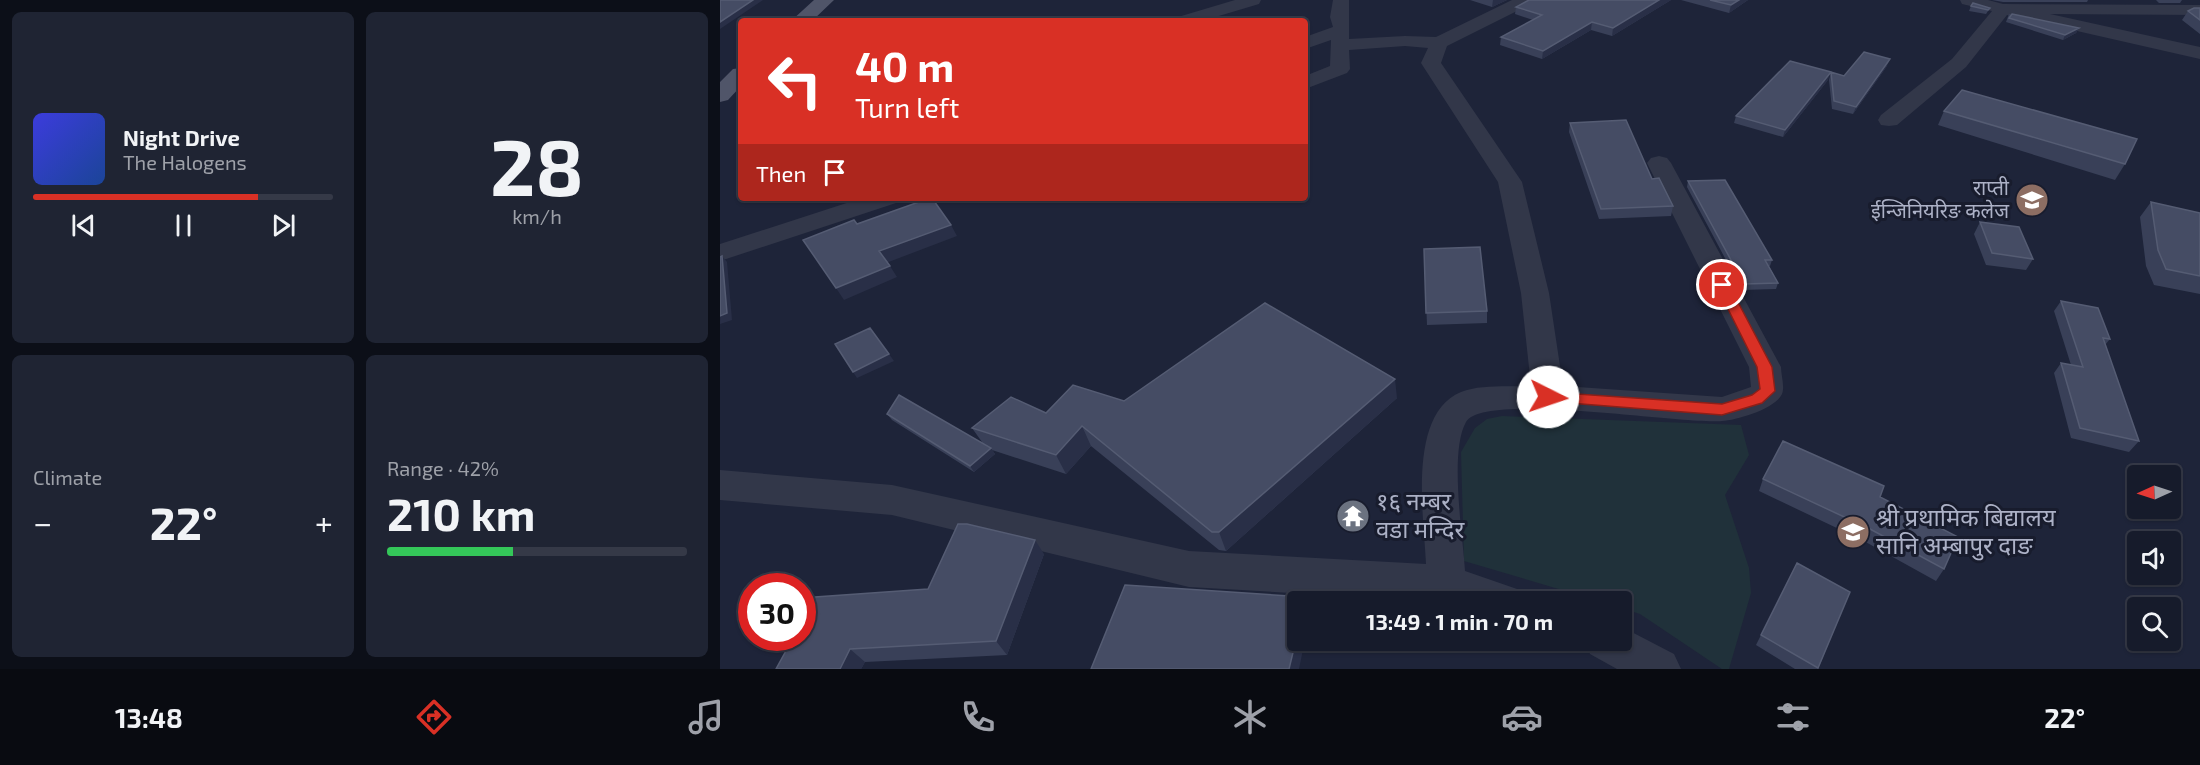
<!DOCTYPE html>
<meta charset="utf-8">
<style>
body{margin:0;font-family:"Exo 2","Noto Sans Devanagari",sans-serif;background:#1f2433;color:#f1f3f6;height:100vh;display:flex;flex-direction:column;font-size:22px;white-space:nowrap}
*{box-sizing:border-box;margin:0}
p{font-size:20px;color:#9ea1a9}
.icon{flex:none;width:33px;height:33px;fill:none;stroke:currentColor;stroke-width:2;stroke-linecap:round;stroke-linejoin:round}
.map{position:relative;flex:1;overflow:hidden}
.details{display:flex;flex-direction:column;gap:12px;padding:12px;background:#0c0f18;width:720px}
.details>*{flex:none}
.hud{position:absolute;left:18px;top:18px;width:570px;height:183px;border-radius:6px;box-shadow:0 2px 4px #0004,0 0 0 2px #353947;background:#d93025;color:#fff;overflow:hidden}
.needle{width:39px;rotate:267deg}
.buttons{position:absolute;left:1407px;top:465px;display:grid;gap:12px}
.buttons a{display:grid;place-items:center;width:54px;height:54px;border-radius:6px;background:#161b2b;box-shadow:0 2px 4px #0004,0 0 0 2px #353947;font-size:30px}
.speed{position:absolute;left:18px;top:573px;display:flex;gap:12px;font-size:30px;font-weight:700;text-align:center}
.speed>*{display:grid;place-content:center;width:78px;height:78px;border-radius:50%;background:#161b2b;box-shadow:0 2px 4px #0004,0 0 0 2px #353947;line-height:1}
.speed .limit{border:9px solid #d22;background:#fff;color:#111}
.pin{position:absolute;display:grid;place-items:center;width:51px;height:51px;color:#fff;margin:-26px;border:3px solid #fff;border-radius:50%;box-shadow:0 2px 6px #0007}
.me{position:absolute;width:66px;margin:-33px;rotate:94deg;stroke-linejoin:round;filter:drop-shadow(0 0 4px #0008)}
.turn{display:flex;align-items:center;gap:21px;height:126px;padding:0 18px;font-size:27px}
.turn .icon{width:78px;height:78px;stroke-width:2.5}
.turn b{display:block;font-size:42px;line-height:51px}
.then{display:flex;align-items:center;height:57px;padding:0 18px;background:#0003;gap:12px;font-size:22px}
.big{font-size:45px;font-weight:700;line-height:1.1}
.details .widget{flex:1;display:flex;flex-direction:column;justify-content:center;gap:9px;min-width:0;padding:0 21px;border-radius:9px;background:#1f2433}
.details .dial{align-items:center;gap:0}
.dial b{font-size:78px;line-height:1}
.song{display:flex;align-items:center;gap:18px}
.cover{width:72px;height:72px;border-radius:9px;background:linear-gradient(135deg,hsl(240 70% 55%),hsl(220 70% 35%))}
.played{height:6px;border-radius:3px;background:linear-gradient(90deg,#d93025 75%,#353947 75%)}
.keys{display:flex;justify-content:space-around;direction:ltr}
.heat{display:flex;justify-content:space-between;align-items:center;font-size:33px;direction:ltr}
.charge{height:9px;border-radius:4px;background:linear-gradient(90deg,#34c759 42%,#353947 0)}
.details .tiles{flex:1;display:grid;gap:12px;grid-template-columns:repeat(2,1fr)}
.trip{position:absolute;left:567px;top:591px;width:345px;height:60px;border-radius:6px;background:#161b2b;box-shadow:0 2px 4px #0004,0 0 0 2px #353947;font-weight:700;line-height:60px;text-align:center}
.tab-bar{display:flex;height:96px;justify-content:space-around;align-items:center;background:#090b11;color:#9ea1a9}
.tab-bar .icon{width:42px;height:42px}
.tab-bar .on{color:#d93025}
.tab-bar b{font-size:27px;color:#f1f3f6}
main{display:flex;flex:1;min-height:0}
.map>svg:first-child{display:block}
</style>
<main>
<section class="details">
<div class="tiles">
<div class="widget">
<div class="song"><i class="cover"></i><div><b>Night Drive</b><p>The Halogens</p></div></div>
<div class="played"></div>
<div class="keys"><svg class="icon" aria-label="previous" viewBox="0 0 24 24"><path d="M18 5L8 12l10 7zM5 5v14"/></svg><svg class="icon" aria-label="pause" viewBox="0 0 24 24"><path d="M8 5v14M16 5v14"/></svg><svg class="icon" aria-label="next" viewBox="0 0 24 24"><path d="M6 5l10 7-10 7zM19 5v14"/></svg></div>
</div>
<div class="widget dial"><b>28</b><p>km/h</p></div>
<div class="widget"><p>Climate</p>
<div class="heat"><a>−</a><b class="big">22°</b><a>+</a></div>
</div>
<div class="widget"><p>Range · 42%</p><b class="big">210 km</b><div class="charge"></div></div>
</div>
</section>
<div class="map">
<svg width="1480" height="669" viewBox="0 0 1480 669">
<rect width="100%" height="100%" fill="#1e2439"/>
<path fill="#20313a" d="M782,416L1021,425L1029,455L1005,495L1029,568L1031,593L1009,669H1002L920,614L902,608V602L879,601L744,561L741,452L755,428L767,419Z"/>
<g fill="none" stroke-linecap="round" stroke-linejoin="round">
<path fill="#323749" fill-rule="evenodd" d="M515,0H541L539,4L482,21H455L458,17Z
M613,0H629V39L685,36L716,37L792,0H813L811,4L727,46L721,63L802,182L829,293L843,386L1002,397L1031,387L1029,367L927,163L931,158L939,156L947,158L951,163L1061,367C1061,375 1065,387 1062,394C1055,409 1017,420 1002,421C961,425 765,391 746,422C729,452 743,536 745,571L797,589L803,602H727L469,587L172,515L0,500V470L172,485L469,551L706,564C704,517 687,414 741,392C761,384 789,387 811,386L801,293L778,182L701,63L708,48L685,46L629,50L630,69L627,73L585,89V76L610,66L611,40L585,49V37L613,27L610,17Z
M1240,0H1268L1283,4L1480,5V15L1330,14L1480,47V59L1287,15L1246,67L1177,125L1169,126L1161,125L1158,120L1161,115L1232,59L1272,11L1242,4Z
M142,198H179L176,203L0,261V244Z
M902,627L954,654L961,669H897L870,654L864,640H902Z"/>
<path fill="#505569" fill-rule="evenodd" d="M94,0H114L92,21H71Z
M21,68V86L8,100L0,102V82L13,69Z"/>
</g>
<path fill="#394058" d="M750,0H787L772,7Z
M809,0H951L892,36L871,30L822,59L780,45L781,37L813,20L795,14L796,7Z
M961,0H1028L1009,13Z
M1272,0H1368L1367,2H1283Z
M1436,0H1462L1460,3H1439Z
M1251,6L1270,8L1266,14L1249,11Z
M1480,8V34L1462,20L1468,11Z
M1289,14L1359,28L1356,33L1343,40L1286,22Z
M1167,66L1133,114L1112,109L1109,80L1111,72L1124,76Z
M1108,80L1063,137L1014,123L1016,116Z
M1224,111L1405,164L1395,180L1218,125Z
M850,123L932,179L953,206L951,216L879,219L849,132Z
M968,181L1052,260L1050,266H1049L1058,283L1056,289L1022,290L967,187Z
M1431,202L1480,213V294L1434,285L1426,266L1420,217Z
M1260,222L1313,259L1306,270L1266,265L1254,234Z
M704,249L767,311V323L707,325Z
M1341,301L1390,339L1385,345L1419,441L1409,452L1351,438L1334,373L1341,363L1351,365L1334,311Z
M677,398L506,551L499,550L371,446L346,474L272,450L275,454L254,472L172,420L167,414L262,442L252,428L326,413L404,401Z
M1043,479L1160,497L1224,569L1216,581L1142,540L1039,491Z
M324,554L287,655L145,662L141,669H56Z
M1071,575L1130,592L1098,669H1075L1036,645Z"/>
<path fill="#292f47" d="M33,0H43L0,29V22Z
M773,0H787L772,7Z
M939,0H951L892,36L893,28Z
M1019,0H1028L1009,13L1011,5Z
M872,22L871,30L822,59L823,51Z
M1359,28L1356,33L1343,40L1345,35Z
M1170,59L1167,66L1133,114L1136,107Z
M1111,72L1108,80L1063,137L1065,130Z
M231,225L237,236L166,263L159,251Z
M2,256L7,262L12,320L0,324Z
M170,266L177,277L124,300L116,288Z
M169,354L174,361L137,378L133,372Z
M675,379L677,398L506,551L499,532Z
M362,426L371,446L346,474L336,455Z
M271,448L275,454L254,472L250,466Z
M315,540L324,554L287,655L276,641Z
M578,632V640H585L579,669H569Z
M130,649L145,662L141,669H120Z"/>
<path fill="#454c64" stroke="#555c73" stroke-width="1.5" d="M0,0H33L0,22Z
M809,0H939L893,28L872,22L823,51L781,37L822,15L796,7Z
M990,0H1019L1011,5Z
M1253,3L1270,8L1268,10L1251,6Z
M1474,8H1480V20L1468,11Z
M1292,14L1359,28L1345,35L1289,18Z
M1144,52L1170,59L1136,107L1114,101L1111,72L1124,76Z
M1070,61L1111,72L1065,130L1016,116Z
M1242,90L1417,139L1405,164L1224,111Z
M906,120L932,179L939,178L953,206L881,209L850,123Z
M1005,180L1052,260H1045L1058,283L1024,284L968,181Z
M210,198H212L231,225L159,251L170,266L116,288L83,240L134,220L137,224Z
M1431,202L1480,213V276L1446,269L1438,250Z
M1260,222L1299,227L1313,259L1272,253Z
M760,247L767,311L706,313L704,249Z
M2,256L7,313L0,316V257Z
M1341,301L1378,308L1390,339L1383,338L1419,441L1360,428L1341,363L1363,367Z
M545,303L675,379L499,532H492L362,426L336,455L252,428L291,397L326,413L353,385L404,401Z
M150,328L169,354L133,372L115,344Z
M179,395L271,448L250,466L167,414Z
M1063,441L1164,486L1160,497L1238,537L1224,569L1150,529L1043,479Z
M238,524H247L315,540L276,641L130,649L120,669H56L73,638H82V620L95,597L208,589Z
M1077,563L1130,592L1098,668L1041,635Z
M405,585L585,597L584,602H578V632L569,669H371Z"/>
<path fill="#d93025" stroke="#8d1f18" stroke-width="1.5" d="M1002,281L1009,285L1052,367L1055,391L1042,403L1002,415L823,401L820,397L823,393L828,392L1002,404L1032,395L1040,389L1037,367L996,285Z"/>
<defs>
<symbol id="school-disc" viewBox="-11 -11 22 22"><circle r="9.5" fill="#8d6e63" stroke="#181c2d"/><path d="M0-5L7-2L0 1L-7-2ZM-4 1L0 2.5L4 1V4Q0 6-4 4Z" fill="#fff"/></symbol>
<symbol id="temple-disc" viewBox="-11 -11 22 22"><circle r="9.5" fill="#6b7280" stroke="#181c2d"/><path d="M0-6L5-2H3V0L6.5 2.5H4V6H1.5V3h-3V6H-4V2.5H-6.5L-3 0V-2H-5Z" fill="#fff"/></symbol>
</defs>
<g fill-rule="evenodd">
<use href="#school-disc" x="1293" y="181" width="38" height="38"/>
<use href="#temple-disc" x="614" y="497" width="38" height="38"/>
<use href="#school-disc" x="1114" y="513" width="38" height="38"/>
</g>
<g text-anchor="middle" stroke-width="6" stroke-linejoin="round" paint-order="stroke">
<g font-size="20" fill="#acb1c6" stroke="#181c2d" text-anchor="end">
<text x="1289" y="195">राप्ती<tspan x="1289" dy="23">ईन्जिनियरिङ कलेज</tspan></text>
</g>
<g font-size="24" fill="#acb1c6" stroke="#181c2d" text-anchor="start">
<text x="656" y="510">१६ नम्बर<tspan x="656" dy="28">वडा मन्दिर</tspan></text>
<text x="1156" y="526">श्री प्रथामिक बिद्यालय<tspan x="1156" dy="28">सानि अम्बापुर दाङ</tspan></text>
</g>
</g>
</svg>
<div class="buttons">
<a><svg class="needle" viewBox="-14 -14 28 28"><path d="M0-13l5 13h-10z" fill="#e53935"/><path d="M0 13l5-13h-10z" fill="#9ea1a9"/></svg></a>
<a><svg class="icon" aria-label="sound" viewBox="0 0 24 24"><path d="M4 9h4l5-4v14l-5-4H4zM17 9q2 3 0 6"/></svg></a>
<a><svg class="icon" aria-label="search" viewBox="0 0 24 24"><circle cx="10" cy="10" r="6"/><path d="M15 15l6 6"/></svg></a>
</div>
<div class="speed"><div class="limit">30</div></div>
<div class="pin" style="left:1002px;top:285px;background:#d93025"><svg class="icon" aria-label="arrive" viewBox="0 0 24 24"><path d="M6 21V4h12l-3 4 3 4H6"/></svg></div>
<svg class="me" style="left:828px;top:397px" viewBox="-20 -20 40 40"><circle r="19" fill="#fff"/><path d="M0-13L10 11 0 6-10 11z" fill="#d93025"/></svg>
<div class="trip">13:49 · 1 min · 70 m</div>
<div class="hud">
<div class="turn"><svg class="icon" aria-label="left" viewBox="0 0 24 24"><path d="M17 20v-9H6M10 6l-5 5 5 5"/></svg><div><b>40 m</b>Turn left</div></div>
<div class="then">Then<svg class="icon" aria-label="arrive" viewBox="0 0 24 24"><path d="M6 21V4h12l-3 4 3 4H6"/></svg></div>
</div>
</div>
</main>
<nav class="tab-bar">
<b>13:48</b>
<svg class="icon on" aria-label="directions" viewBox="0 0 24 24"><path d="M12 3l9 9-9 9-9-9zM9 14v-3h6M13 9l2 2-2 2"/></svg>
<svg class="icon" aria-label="music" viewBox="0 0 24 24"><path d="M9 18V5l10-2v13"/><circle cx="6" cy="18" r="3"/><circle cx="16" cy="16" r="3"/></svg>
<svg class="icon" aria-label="phone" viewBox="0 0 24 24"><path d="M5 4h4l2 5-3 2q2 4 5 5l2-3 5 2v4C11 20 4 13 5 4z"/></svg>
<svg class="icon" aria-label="climate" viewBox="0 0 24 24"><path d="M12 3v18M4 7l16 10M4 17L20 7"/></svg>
<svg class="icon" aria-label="car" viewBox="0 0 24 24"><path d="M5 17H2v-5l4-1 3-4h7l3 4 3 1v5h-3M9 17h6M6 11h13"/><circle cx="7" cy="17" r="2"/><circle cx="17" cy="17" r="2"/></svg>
<svg class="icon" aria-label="filters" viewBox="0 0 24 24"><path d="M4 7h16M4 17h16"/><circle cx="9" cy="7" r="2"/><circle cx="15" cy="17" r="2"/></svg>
<b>22°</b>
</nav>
